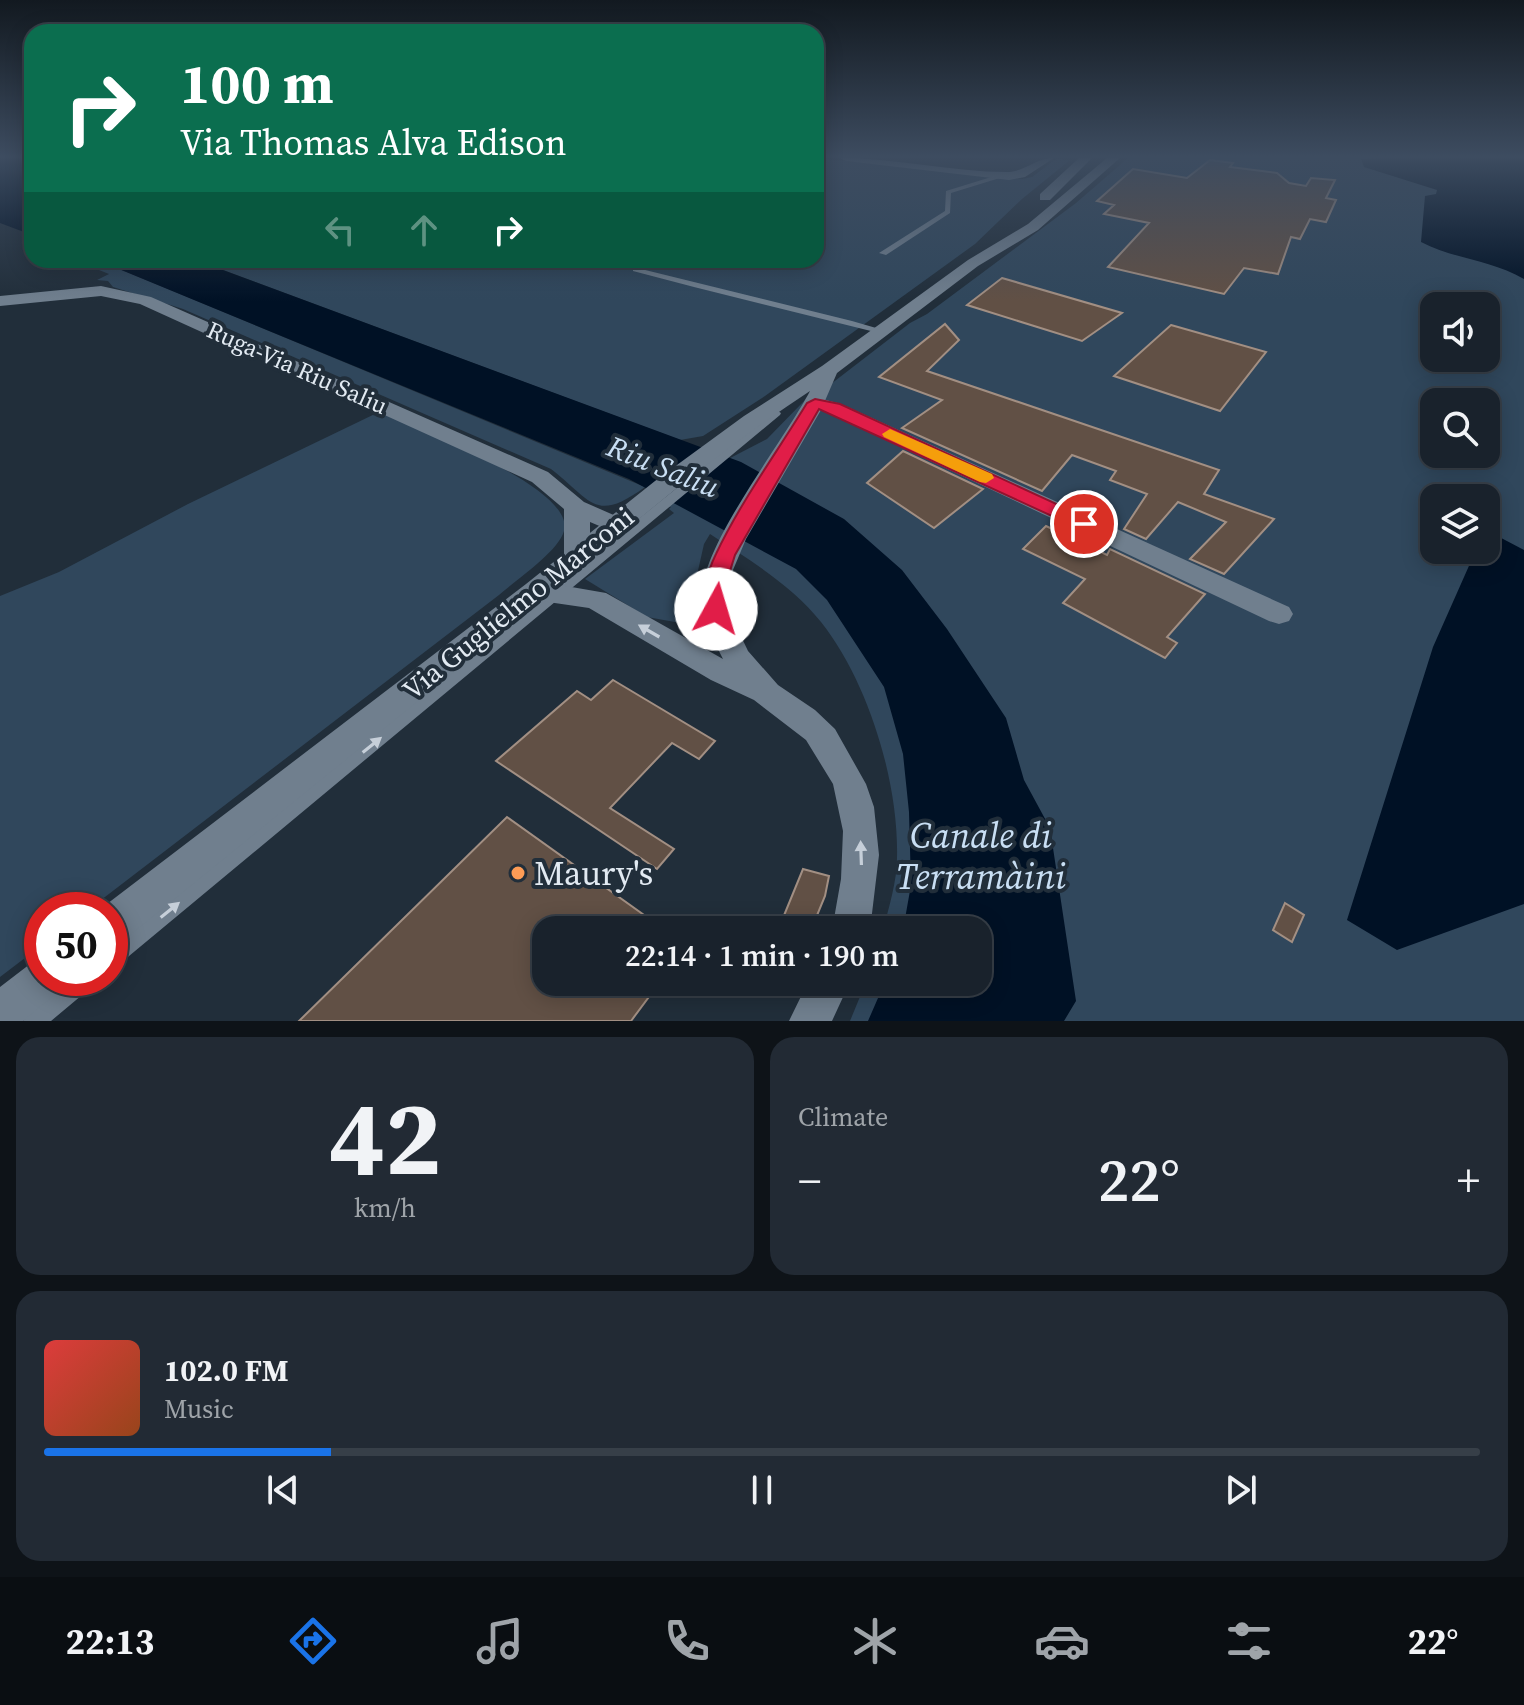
<!DOCTYPE html>
<meta charset="utf-8">
<style>
body{margin:0;font-family:"Source Serif 4",serif;background:#222a34;color:#f1f3f6;height:100vh;display:flex;flex-direction:column;font-size:30px;white-space:nowrap}
*{box-sizing:border-box;margin:0}
p{font-size:26px;color:#9fa4a9}
.icon{flex:none;width:44px;height:44px;fill:none;stroke:currentColor;stroke-width:2;stroke-linecap:round;stroke-linejoin:round}
.map{position:relative;height:1021px;overflow:hidden}
.sheet{display:flex;flex-direction:column;gap:16px;padding:16px;background:#0e1318;flex:1}
.sheet>*{flex:none}
.top-card{position:absolute;left:24px;top:24px;width:800px;height:244px;border-radius:24px;box-shadow:0 4px 20px #0003,0 0 0 2px #373f48;background:#0b6e4f;color:#fff;overflow:hidden}
.buttons{position:absolute;left:1420px;top:292px;display:grid;gap:16px}
.buttons a{display:grid;place-items:center;width:80px;height:80px;border-radius:16px;background:#19222c;box-shadow:0 4px 20px #0003,0 0 0 2px #373f48;font-size:40px}
.speed{position:absolute;left:24px;top:892px;display:flex;gap:16px;font-size:40px;font-weight:700;text-align:center}
.speed>*{display:grid;place-content:center;width:104px;height:104px;border-radius:50%;background:#19222c;box-shadow:0 4px 20px #0003,0 0 0 2px #373f48;line-height:1}
.speed .limit{border:12px solid #d22;background:#fff;color:#111}
.pin{position:absolute;display:grid;place-items:center;width:68px;height:68px;color:#fff;margin:-34px;border:4px solid #fff;border-radius:50%;box-shadow:0 2px 8px #0007}
.me{position:absolute;width:88px;margin:-44px;rotate:6deg;stroke-linejoin:round;filter:drop-shadow(0 0 6px #0008)}
.turn{display:flex;align-items:center;gap:28px;height:168px;padding:0 24px;font-size:36px}
.turn .icon{width:104px;height:104px;stroke-width:2.5}
.turn b{display:block;font-size:56px;line-height:68px}
.lanes{display:flex;align-items:center;height:76px;padding:0 24px;background:#0003;justify-content:center;gap:40px;direction:ltr}
.lanes .off{opacity:.35}
.big{font-size:60px;font-weight:600;line-height:1.1}
.sheet .widget{flex:1;display:flex;flex-direction:column;justify-content:center;gap:12px;min-width:0;padding:0 28px;border-radius:24px;background:#222a34}
.sheet .dial{align-items:center;gap:0}
.dial b{font-size:104px;line-height:1}
.song{display:flex;align-items:center;gap:24px}
.cover{width:96px;height:96px;border-radius:12px;background:linear-gradient(135deg,hsl(0 70% 55%),hsl(20 70% 35%))}
.played{height:8px;border-radius:4px;background:linear-gradient(90deg,#1a73e8 20%,#373f48 20%)}
.keys{display:flex;justify-content:space-around;direction:ltr}
.heat{display:flex;justify-content:space-between;align-items:center;font-size:44px;direction:ltr}
.sheet .tiles{flex:1;display:grid;gap:16px;grid-template-columns:1fr 1fr}
.widget:last-child{grid-column:span 2}
.trip{position:absolute;left:532px;top:916px;width:460px;height:80px;border-radius:24px;background:#19222c;box-shadow:0 4px 20px #0003,0 0 0 2px #373f48;font-weight:600;line-height:80px;text-align:center}
.menu{display:flex;height:128px;justify-content:space-around;align-items:center;background:#0a0e12;color:#9fa4a9}
.menu .icon{width:56px;height:56px}
.menu .on{color:#1a73e8}
.menu b{font-size:36px;color:#f1f3f6}
.map>svg:first-child{display:block}
</style>
<div class="map">
<svg width="1524" height="1021" viewBox="0 0 1524 1021">
<rect width="100%" height="100%" fill="#212e3a"/>
<path fill="#30475c" fill-rule="evenodd" d="M816,158L1022,179L1032,177L1056,159L1070,160L1022,199L975,244L765,396L703,436L680,440L196,260H816Z
M1128,158H1524V1021H850L866,982H978V930H883C889,907 897,881 897,858C899,782 868,681 821,622C793,586 748,559 710,534L704,544L686,624L647,617L585,579L674,513L669,509L671,507L665,506L709,469L767,439L805,400L827,387L910,323L927,314L1076,203ZM1434,306H1486V358H1434ZM1434,402H1486V454H1434ZM1434,498H1486V550H1434Z
M74,260H97L127,272L645,487C595,523 593,502 551,469L183,309L113,287L108,281L97,280L109,274Z
M379,412C411,426 577,488 564,531C558,552 516,580 499,595L88,910H42V945L0,977V596L59,572L188,504Z"/>
<path fill="#001125" d="M0,158L32,160V235L0,223Z
M1524,158V279C1492,260 1453,259 1421,242L1425,196L1436,194L1437,190L1364,167L1361,159Z
M97,260H196L741,462L844,519L902,570L947,629L1006,718L1024,780L1050,828L1076,1001L1064,1021H868L885,982H978V930H903L911,885L909,812L903,754L884,687L827,600L796,569L629,479Z
M1486,530L1524,550V904L1397,950L1347,920L1433,647L1476,550H1486Z"/>
<path fill="#615045" stroke="#a28f83" stroke-width="2" d="M1210,160L1233,163L1230,167L1277,173L1289,183L1306,186L1311,178L1335,180L1326,198L1336,200L1326,222L1310,219L1300,239L1291,237L1278,274L1244,268L1224,294L1108,267L1149,223L1104,214L1114,205L1097,201L1133,169L1187,178Z
M1002,278L1122,313L1082,341L967,305Z
M945,324L959,340L927,371L1219,470L1204,494L1274,519L1224,574L1190,559L1226,522L1178,502L1146,539L1124,529L1147,494L1110,480L1116,471L1072,455L1042,491L902,428L942,400L879,377Z
M1171,325L1266,352L1220,411L1114,376Z
M903,451L983,489L934,528L867,483Z
M1046,526L1107,555L1110,549L1205,594L1167,637L1177,643L1165,658L1063,603L1085,579L1023,549Z
M613,680L715,741L699,759L672,743L610,808L674,849L657,869L496,761L577,691L591,700Z
M507,817L665,930H546V982H660L631,1021H299Z
M803,869L829,876L825,896L811,930H778Z
M1285,903L1304,915L1292,942L1273,930Z"/>
<g fill="none" stroke-linecap="round" stroke-linejoin="round">
<path fill="#707f8e" fill-rule="evenodd" d="M1001,174L1003,177L951,193L950,213L886,255L879,253L945,211L946,191Z
M633,267L852,321L883,330L879,333L694,287L633,271Z
M776,410L781,413L780,415L117,966L110,969V946L772,411Z
M71,978H97L94,985L51,1021H23L27,1014Z"/>
<path fill="#707f8e" fill-rule="evenodd" d="M840,158C897,158 952,172 1007,172C1024,172 1036,158 1054,158L1025,177L1009,180L846,161Z
M101,286L151,297L548,472L584,502L625,520L628,525L625,530L616,533L590,522V557L586,563L577,565L568,563L564,557V509L532,482L140,304L101,296L0,306V296Z
M815,397L841,404L1289,607L1293,614L1289,621L1279,624L1269,621L827,412L808,407L805,403L808,399Z"/>
<path fill="#707f8e" fill-rule="evenodd" d="M1079,158H1092L1050,200H1040V194Z
M1107,158H1120L1038,230L978,266L837,373L821,410L746,539L733,570L730,600L738,630L748,651L778,685L815,710L835,729L866,784L874,807L879,855L870,930H832L841,879L843,831L833,784L806,740L754,700L711,680L589,608L541,601L124,940L110,945V910H99L526,584L655,481L744,416L822,366L968,260L1028,224ZM810,391C785,439 705,541 703,589C701,614 712,637 723,659L606,593L560,585C641,517 721,449 810,391Z
M42,958V978H64L58,992L23,1021H0V987L30,964Z
M808,982H850L832,1021H789Z"/>
</g>
<defs><path id="oneway-solid" d="M-6-.8H1V-3.2L6.5 0L1 3.2V.8H-6Z" transform="scale(2)"/></defs>
<g fill="#c6cfd9">
<use href="#oneway-solid" transform="translate(649 631) rotate(-150)"/>
<use href="#oneway-solid" transform="translate(372 745) rotate(-39)"/>
<use href="#oneway-solid" transform="translate(861 853) rotate(-92)"/>
<use href="#oneway-solid" transform="translate(170 910) rotate(-39)"/>
</g>
<linearGradient id="sky" x2="0" y2="1"><stop stop-color="#121920"/><stop offset="0.52" stop-color="#3d4c60"/><stop offset="1" stop-color="#3d4c60" stop-opacity="0"/></linearGradient>
<rect width="1524" height="301" fill="url(#sky)"/>
<path fill="#e11d48" stroke="#92132f" stroke-width="2" d="M815,399L840,404L1091,520L1093,524L1091,528H1078L819,409L735,555L726,584L727,609L724,614H709C700,598 708,570 716,554C740,503 777,452 807,403Z"/>
<path fill="#f59e0b" d="M890,429L992,474L994,478L986,483L980,482L884,437L882,434Z"/>
<circle fill="#fd9c56" stroke="#212e3a" stroke-width="3" cx="518" cy="873" r="8"/>
<g text-anchor="middle" stroke-width="8" stroke-linejoin="round" paint-order="stroke">
<g font-size="24" fill="#e2eaf2" stroke="#212e3a">
<text transform="translate(297 368) rotate(24)" y="8">Ruga-Via Riu Saliu</text>
</g>
<g font-size="28" fill="#e2eaf2" stroke="#212e3a">
<text transform="translate(518 603) rotate(-39)" y="10">Via Guglielmo Marconi</text>
</g>
<g font-size="30" font-style="italic" fill="#c9dff4" stroke="#212e3a">
<text transform="translate(663 467) rotate(22)" y="10">Riu Saliu</text>
</g>
<g font-size="34" fill="#e2eaf2" stroke="#212e3a" text-anchor="start">
<text x="534" y="885">Maury's</text>
</g>
<g font-size="36" font-style="italic" fill="#c9dff4" stroke="#212e3a">
<text x="981" y="848">Canale di<tspan x="981" dy="41">Terramàini</tspan></text>
</g>
</g>
</svg>
<div class="buttons">
<a><svg class="icon" aria-label="sound" viewBox="0 0 24 24"><path d="M4 9h4l5-4v14l-5-4H4zM17 9q2 3 0 6"/></svg></a>
<a><svg class="icon" aria-label="search" viewBox="0 0 24 24"><circle cx="10" cy="10" r="6"/><path d="M15 15l6 6"/></svg></a>
<a><svg class="icon" aria-label="layers" viewBox="0 0 24 24"><path d="M12 4l9 5-9 5-9-5zM3 14l9 5 9-5"/></svg></a>
</div>
<div class="speed"><div class="limit">50</div></div>
<div class="pin" style="left:1084px;top:524px;background:#d93025"><svg class="icon" aria-label="arrive" viewBox="0 0 24 24"><path d="M6 21V4h12l-3 4 3 4H6"/></svg></div>
<svg class="me" style="left:716px;top:609px" viewBox="-20 -20 40 40"><circle r="19" fill="#fff"/><path d="M0-13L10 11 0 6-10 11z" fill="#e11d48"/></svg>
<div class="trip">22:14 · 1 min · 190 m</div>
<div class="top-card">
<div class="turn"><svg class="icon" aria-label="right" viewBox="0 0 24 24"><path d="M7 20v-9h11M14 6l5 5-5 5"/></svg><div><b>100 m</b>Via Thomas Alva Edison</div></div>
<div class="lanes"><svg class="icon off" aria-label="left" viewBox="0 0 24 24"><path d="M17 20v-9H6M10 6l-5 5 5 5"/></svg><svg class="icon off" aria-label="ahead" viewBox="0 0 24 24"><path d="M12 20V5M6 11l6-6 6 6"/></svg><svg class="icon" aria-label="right" viewBox="0 0 24 24"><path d="M7 20v-9h11M14 6l5 5-5 5"/></svg></div>
</div>
</div>
<section class="sheet">
<div class="tiles">
<div class="widget dial"><b>42</b><p>km/h</p></div>
<div class="widget"><p>Climate</p>
<div class="heat"><a>−</a><b class="big">22°</b><a>+</a></div>
</div>
<div class="widget">
<div class="song"><i class="cover"></i><div><b>102.0 FM</b><p>Music</p></div></div>
<div class="played"></div>
<div class="keys"><svg class="icon" aria-label="previous" viewBox="0 0 24 24"><path d="M18 5L8 12l10 7zM5 5v14"/></svg><svg class="icon" aria-label="pause" viewBox="0 0 24 24"><path d="M8 5v14M16 5v14"/></svg><svg class="icon" aria-label="next" viewBox="0 0 24 24"><path d="M6 5l10 7-10 7zM19 5v14"/></svg></div>
</div>
</div>
</section>
<nav class="menu">
<b>22:13</b>
<svg class="icon on" aria-label="directions" viewBox="0 0 24 24"><path d="M12 3l9 9-9 9-9-9zM9 14v-3h6M13 9l2 2-2 2"/></svg>
<svg class="icon" aria-label="music" viewBox="0 0 24 24"><path d="M9 18V5l10-2v13"/><circle cx="6" cy="18" r="3"/><circle cx="16" cy="16" r="3"/></svg>
<svg class="icon" aria-label="phone" viewBox="0 0 24 24"><path d="M5 4h4l2 5-3 2q2 4 5 5l2-3 5 2v4C11 20 4 13 5 4z"/></svg>
<svg class="icon" aria-label="climate" viewBox="0 0 24 24"><path d="M12 3v18M4 7l16 10M4 17L20 7"/></svg>
<svg class="icon" aria-label="car" viewBox="0 0 24 24"><path d="M5 17H2v-5l4-1 3-4h7l3 4 3 1v5h-3M9 17h6M6 11h13"/><circle cx="7" cy="17" r="2"/><circle cx="17" cy="17" r="2"/></svg>
<svg class="icon" aria-label="filters" viewBox="0 0 24 24"><path d="M4 7h16M4 17h16"/><circle cx="9" cy="7" r="2"/><circle cx="15" cy="17" r="2"/></svg>
<b>22°</b>
</nav>
